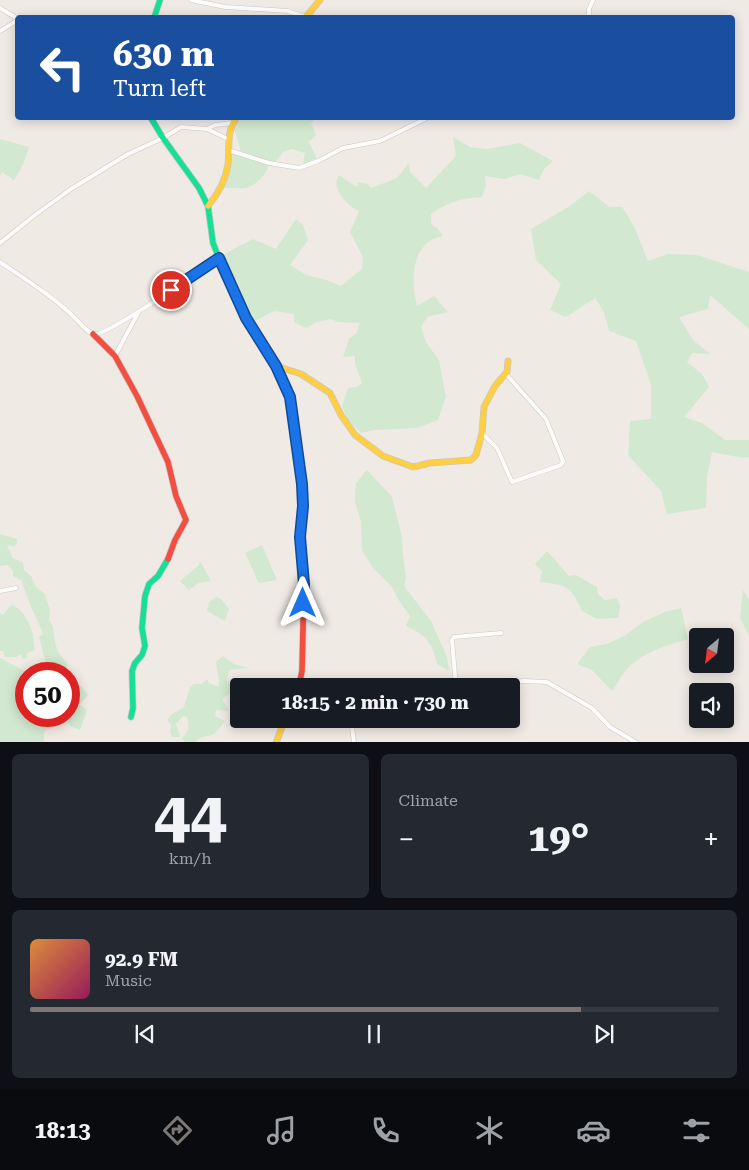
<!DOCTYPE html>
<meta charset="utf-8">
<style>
body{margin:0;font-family:"Roboto Serif",serif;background:#242831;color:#f1f3f6;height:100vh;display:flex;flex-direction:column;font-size:19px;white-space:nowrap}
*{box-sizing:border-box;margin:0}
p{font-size:16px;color:#9ea1a6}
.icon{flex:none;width:28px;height:28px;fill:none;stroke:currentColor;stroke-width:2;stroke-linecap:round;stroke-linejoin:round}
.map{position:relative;height:742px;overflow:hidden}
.panel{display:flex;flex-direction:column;gap:12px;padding:12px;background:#0d0f14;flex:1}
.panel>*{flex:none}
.hud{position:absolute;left:15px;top:15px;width:720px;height:105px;border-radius:5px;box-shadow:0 2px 12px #0003;background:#1a4fa0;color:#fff;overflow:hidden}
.needle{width:32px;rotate:208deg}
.fabs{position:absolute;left:689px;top:628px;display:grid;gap:10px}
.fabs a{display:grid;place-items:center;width:45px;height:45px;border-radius:5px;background:#171b24;box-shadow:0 2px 12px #0003;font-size:25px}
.speed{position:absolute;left:15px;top:662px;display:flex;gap:10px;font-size:25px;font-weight:700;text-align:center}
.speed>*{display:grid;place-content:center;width:65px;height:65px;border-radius:50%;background:#171b24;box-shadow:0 2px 12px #0003;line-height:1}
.speed .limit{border:8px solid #d22;background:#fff;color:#111}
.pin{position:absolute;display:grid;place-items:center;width:42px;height:42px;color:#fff;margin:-21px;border:2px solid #fff;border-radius:50%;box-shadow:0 1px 5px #0007}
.me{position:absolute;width:55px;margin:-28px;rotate:0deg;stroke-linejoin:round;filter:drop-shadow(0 0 4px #0008)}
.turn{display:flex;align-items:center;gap:18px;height:105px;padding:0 15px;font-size:22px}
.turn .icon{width:65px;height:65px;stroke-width:2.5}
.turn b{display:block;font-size:35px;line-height:42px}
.big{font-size:38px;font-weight:700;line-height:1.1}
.panel .tile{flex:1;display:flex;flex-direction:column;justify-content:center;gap:8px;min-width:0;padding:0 18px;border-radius:8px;background:#242831}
.panel .dial{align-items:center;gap:0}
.dial b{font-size:65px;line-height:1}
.song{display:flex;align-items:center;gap:15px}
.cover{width:60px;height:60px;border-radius:8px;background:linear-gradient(135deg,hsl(30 70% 55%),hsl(330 70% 35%))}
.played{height:5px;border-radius:2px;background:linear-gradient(90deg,#7d7875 80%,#363941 80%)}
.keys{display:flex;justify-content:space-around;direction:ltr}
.heat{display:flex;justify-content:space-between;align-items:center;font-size:28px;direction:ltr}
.panel .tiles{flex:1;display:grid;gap:12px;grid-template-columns:1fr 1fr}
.tile:last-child{grid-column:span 2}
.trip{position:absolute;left:230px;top:678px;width:290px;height:50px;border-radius:5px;background:#171b24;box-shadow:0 2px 12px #0003;font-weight:700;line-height:50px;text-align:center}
.tab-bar{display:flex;height:80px;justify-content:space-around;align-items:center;background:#090b0e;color:#9ea1a6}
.tab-bar .icon{width:35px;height:35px}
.tab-bar .selected{color:#7d7875}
.tab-bar b{font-size:22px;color:#f1f3f6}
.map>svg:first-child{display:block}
</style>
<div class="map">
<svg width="749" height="743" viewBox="0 0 749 743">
<rect width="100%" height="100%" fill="#f0eae5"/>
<path fill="#d2e8d0" d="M239,118H316L311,123L316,135L309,142L317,159L303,164L305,153L291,149L283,152L274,164L241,151L233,125Z
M453,137L470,147L487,149L520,143L553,161L544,169L539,180L521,174L504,179L485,176L486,185L482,197C458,199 451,201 431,214V224L437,228L443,236C438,238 431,239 428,242C410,257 412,286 417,306L434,296L448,312L427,317L421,327L426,342L439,360L443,382L446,396L438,420L417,428L374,430L361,433L348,420L342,406L348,388L357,387L362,383L355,363V356L343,357L349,339L357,333L359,323L338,322L331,319L317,322L306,328L294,322V314L274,311L255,321L236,295L242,293L236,279L234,280L222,255L253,239L276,249L296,219L303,225L308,240L290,265L306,275L326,280L341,286L362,269L363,257L350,232L359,211C347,206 330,188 339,175L357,187L358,182L368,184L371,188L397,178L409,163L410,172L426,188L456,156Z
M0,139L29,147L23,165L14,180L2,172L0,176Z
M230,151L269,164C268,173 256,185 247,188C241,189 232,188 226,188L225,184L230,170L228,167Z
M589,191L609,207H622L634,226L648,261L668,254L697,255L749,272V329L710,295L708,309L679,317L693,340L710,354L692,353L687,362L702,374L709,387L684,417L702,423L725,440H749V457L743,458L712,452L707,478L706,508L667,514L661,491L628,455L630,421L651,419V385L636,341L609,331L604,312L595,298L566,317L550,310L561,284L536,260L531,229L570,206Z
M367,470L392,497L402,537L403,555L406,579L404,586L431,621L447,657L449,671L437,664C432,642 427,636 406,626L410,616L398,599L392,587L373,568L362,550L361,522L355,501L356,483Z
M0,534L17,539V543L14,547L10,545L7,546L13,558L23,562L24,570L31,576L36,587L45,594L50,610L49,620L53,627L55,642L58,652L67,663V674H61L51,662L46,664L39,637L43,634C36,615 27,601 22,581L13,576V571L8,565L0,566Z
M262,545L277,580L259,583L245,553Z
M547,551L569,576L576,575L597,587L598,594L605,600L617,598L620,606L618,618L597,619L582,611C571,586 567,585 540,582L542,571L535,564Z
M200,561L211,581L198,583L189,590L180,581L199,565Z
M743,590L749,600V636L740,618Z
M216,597L221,599L229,609L225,621L207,611L209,602Z
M13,605C23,610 30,623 33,635C34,640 33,645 35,650L27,653V658L23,659L21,654L16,657H5L3,651H0V613L3,615L9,607Z
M681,608L688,639C668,645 643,652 628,668C622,674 617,684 612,691L592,670L577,664L590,647L607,644L624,636L643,622L665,612Z
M223,656L234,664L248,668L229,670L227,680L235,690L222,699L229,711L216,710L215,716L225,721C222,725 218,731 214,734C207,737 200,736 195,742H184L182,738C189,731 190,726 187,717L183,716L176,724L180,737H172L170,732L171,725L167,720L172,714L184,707L190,687L194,684H202L207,679L209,683L218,687L219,681L216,662Z
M0,658L30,674H26V716H65L57,724L51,723L44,733V742H0Z
M70,675L89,695L79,704L87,710L80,730L70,726L66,716H69V676Z"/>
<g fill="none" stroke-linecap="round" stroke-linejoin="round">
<defs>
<path id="street" d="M191,0L225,7L288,11L305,17
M0,8L18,19
M589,18V9L593,0
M0,31L18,20
M207,129L215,125L232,123
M228,150L269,163L299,168L318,161L343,148L380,141L427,118
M0,243L35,215L71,189L128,154L163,138L181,127L207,129L228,139
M0,262C25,279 52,296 74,317C80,323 87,333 95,334C106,336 203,269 219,258
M115,356L138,313
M482,433L497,448L512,482L561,465L563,461L546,419L506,374
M0,591L16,588
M299,685L326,683L350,686
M456,686L452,640L454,637L501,633
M470,686L524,681L547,682L592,708L610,727L637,743
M351,719L354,743"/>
<path id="fast" d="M154,18L160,0
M151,118L163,138L199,188L208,206L213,243L219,258L246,318L276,366L290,397L302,484L303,506L300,535
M131,717L133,708L132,671L135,663L142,655L145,646L142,628L145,596L149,584L158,576L168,559"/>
<path id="slow" d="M305,18L320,0
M208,206C218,194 226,180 228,164C230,147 226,133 236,118
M276,366L301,374L330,393L341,415L355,435L383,456L413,467L430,463L471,460L476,455L482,433L484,407L495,386L507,372L508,361
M276,743L285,719"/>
<path id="jam" d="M93,334L115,356L137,396L168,462L176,496L186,520L175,540L168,559
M299,686L302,671L304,584L300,535"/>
</defs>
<use href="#street" stroke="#ccc8c4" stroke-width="5"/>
<use href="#fast" stroke="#ccc8c4" stroke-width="7"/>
<use href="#slow" stroke="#ccc8c4" stroke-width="7"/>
<use href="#jam" stroke="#ccc8c4" stroke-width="7"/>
<use href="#street" stroke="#fdfcfb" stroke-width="4"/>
<use href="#fast" stroke="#16e098" stroke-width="5.5"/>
<use href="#slow" stroke="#ffcf43" stroke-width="5.5"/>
<use href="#jam" stroke="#f24e42" stroke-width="5.5"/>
</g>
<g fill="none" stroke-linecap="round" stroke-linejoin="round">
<defs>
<path id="route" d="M171,290L219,258L246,318L276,366L290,397L302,484L303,506L300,537L304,584L303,603"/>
</defs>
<use href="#route" stroke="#114b97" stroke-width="12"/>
<use href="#route" stroke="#1a73e8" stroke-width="9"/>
</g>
</svg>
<div class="fabs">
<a><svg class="needle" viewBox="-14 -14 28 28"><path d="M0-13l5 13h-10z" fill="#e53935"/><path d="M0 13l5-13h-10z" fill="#9ea1a6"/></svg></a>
<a><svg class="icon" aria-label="sound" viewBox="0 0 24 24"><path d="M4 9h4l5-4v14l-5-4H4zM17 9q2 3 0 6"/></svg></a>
</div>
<div class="speed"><div class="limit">50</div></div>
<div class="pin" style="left:171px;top:290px;background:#d93025"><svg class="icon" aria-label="arrive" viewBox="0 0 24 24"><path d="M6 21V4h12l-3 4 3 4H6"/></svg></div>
<svg class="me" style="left:303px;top:603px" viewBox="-20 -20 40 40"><path d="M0-17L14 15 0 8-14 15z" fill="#1a73e8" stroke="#fff" stroke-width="4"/></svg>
<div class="trip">18:15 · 2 min · 730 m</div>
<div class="hud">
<div class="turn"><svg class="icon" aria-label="left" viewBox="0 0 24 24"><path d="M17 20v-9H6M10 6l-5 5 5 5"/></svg><div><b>630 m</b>Turn left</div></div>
</div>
</div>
<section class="panel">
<div class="tiles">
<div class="tile dial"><b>44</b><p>km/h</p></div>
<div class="tile"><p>Climate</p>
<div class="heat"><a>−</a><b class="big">19°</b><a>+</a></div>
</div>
<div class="tile">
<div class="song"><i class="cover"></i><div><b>92.9 FM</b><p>Music</p></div></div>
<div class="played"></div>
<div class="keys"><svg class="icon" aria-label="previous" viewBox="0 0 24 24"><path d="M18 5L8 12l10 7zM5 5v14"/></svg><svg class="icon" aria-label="pause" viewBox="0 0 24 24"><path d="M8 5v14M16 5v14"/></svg><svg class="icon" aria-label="next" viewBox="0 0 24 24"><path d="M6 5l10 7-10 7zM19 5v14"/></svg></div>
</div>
</div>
</section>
<nav class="tab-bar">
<b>18:13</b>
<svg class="icon selected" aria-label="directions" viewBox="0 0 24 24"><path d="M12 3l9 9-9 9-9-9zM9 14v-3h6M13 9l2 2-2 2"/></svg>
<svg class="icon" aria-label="music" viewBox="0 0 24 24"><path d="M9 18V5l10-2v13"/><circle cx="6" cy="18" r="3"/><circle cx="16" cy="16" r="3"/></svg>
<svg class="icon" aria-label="phone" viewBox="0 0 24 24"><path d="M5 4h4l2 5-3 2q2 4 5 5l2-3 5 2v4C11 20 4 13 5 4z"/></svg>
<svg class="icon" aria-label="climate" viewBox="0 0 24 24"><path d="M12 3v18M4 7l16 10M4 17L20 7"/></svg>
<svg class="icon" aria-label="car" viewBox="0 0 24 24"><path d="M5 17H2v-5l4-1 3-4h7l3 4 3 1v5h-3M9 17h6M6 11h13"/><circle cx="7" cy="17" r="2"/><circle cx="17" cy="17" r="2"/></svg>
<svg class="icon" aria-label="filters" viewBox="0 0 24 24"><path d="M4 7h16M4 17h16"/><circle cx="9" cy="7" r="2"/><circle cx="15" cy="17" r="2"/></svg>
</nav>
